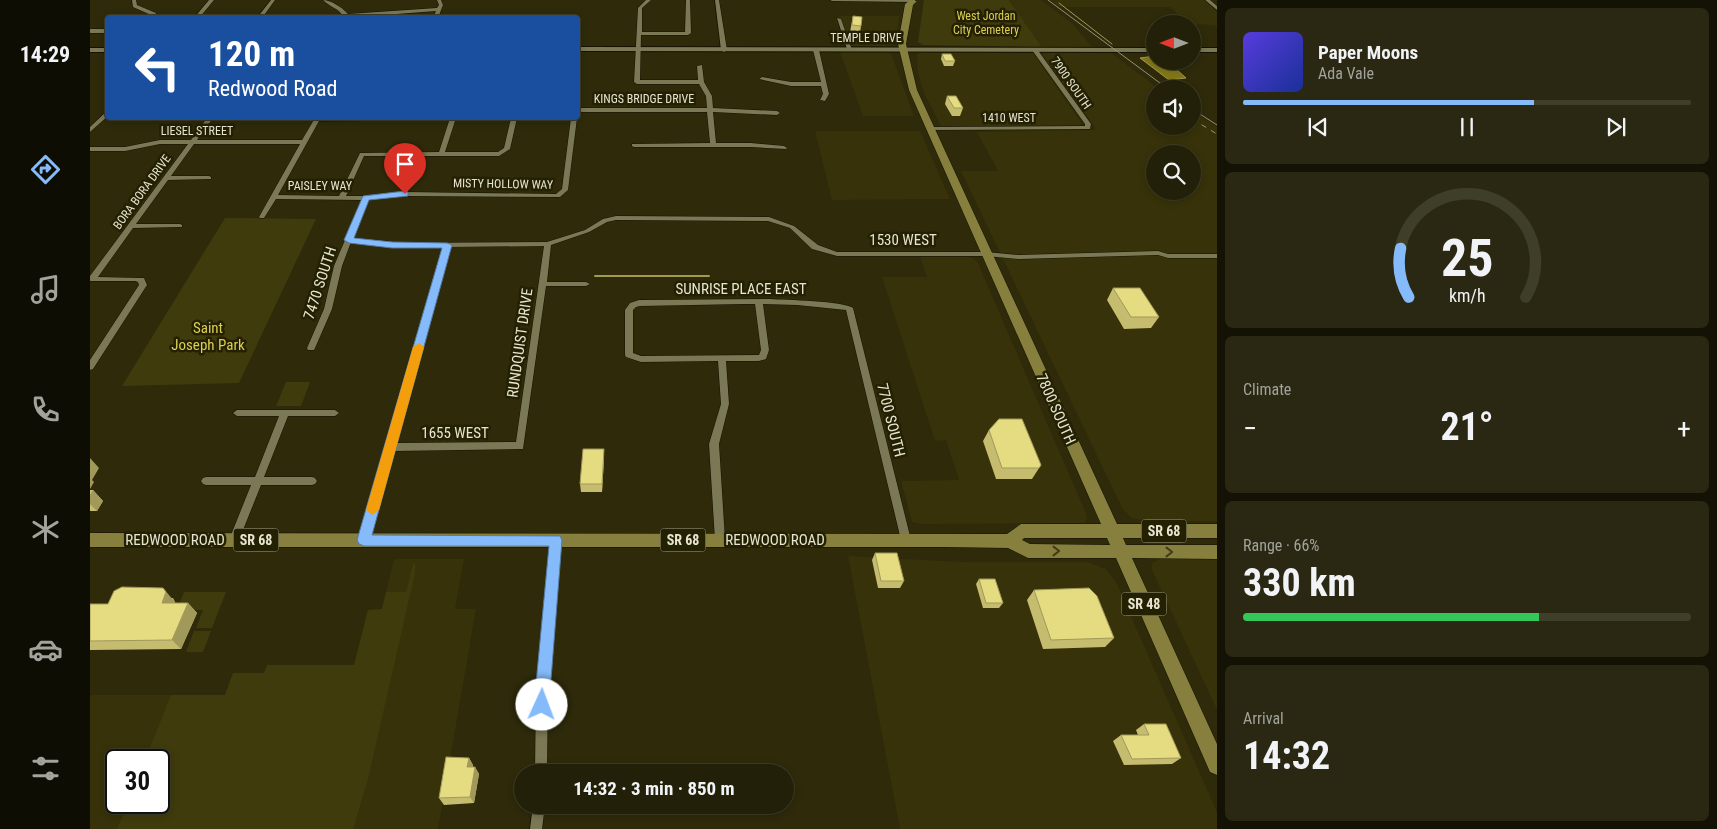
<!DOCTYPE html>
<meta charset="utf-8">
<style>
body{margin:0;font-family:"Roboto Condensed",sans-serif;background:#2a2812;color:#f1f3f6;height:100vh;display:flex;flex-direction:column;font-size:19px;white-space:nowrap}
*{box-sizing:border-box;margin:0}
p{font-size:16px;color:#a2a39c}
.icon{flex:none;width:28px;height:28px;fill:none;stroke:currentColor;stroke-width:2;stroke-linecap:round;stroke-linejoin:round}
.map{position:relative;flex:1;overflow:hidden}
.side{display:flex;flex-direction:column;gap:8px;padding:8px;background:#131204;width:500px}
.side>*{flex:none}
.hud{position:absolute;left:15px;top:15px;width:475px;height:105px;border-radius:5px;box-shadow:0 2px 8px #0003,0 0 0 1px #3f3e29;background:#1a4fa0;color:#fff;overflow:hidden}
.needle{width:32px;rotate:270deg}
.buttons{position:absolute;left:1056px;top:15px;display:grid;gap:10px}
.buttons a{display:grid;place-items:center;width:55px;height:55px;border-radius:50%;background:#222008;box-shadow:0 2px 8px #0003,0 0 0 1px #3f3e29;font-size:25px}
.speed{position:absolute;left:15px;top:749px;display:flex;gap:10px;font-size:25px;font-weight:700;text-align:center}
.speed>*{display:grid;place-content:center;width:65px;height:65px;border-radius:50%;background:#222008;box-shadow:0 2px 8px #0003,0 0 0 1px #3f3e29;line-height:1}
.speed .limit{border:2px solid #111;border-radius:8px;background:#fff;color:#111}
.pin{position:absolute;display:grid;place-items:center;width:42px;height:42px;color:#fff;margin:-51px -21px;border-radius:50% 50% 50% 0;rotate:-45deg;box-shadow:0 0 5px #0007}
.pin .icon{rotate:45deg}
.me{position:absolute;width:55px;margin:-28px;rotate:2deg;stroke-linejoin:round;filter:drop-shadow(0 0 4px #0008)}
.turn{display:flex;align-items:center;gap:18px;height:105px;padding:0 20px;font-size:22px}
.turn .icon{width:65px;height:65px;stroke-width:2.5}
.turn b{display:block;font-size:35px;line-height:42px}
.big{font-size:38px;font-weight:700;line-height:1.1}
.side .card{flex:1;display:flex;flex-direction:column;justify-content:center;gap:8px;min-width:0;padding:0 18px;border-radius:8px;background:#2a2812}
.side .dial{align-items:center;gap:0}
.dial svg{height:130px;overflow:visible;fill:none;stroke:#3f3e29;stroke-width:7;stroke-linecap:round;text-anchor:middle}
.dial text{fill:#f1f3f6;stroke:none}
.song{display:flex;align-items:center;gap:15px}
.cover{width:60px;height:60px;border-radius:8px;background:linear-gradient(135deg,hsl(250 70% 55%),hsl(230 70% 35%))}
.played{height:5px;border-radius:2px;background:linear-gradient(90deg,#85bbfb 65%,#3f3e29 65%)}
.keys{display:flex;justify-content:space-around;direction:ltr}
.heat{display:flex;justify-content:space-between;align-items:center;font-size:28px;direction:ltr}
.charge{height:8px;border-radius:4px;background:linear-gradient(90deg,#34c759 66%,#3f3e29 0)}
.trip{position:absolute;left:424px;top:764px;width:280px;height:50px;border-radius:25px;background:#222008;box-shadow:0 2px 8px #0003,0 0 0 1px #3f3e29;font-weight:700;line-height:50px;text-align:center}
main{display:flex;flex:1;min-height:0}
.dock{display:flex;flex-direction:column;width:90px;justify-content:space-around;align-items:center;background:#0e0d03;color:#a2a39c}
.dock .icon{width:35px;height:35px}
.dock .current{color:#85bbfb}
.dock b{font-size:22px;color:#f1f3f6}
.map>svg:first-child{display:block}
</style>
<main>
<nav class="dock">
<b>14:29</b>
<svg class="icon current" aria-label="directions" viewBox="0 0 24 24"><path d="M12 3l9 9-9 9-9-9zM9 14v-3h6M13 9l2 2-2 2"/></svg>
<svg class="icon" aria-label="music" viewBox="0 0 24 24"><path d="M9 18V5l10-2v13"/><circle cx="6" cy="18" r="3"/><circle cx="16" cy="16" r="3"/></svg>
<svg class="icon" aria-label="phone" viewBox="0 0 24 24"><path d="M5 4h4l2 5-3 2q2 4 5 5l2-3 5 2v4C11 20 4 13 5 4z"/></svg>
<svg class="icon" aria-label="climate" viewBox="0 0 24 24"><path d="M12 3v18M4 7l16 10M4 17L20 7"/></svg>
<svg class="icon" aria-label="car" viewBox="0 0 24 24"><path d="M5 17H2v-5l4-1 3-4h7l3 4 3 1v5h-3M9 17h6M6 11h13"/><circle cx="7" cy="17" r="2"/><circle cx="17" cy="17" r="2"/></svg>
<svg class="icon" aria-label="filters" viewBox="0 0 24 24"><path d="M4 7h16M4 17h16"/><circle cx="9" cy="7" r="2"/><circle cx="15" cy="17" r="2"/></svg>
</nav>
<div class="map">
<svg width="1127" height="829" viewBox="0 0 1127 829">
<rect width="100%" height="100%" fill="#2e2a0a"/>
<path fill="#373209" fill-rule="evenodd" d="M919,0H951L983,24L1003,48H953Z
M961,0H1114L1127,11V27L1124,25L1098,24L1080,7H969Z
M751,16H810L804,44L797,46H755L745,18Z
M750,52L801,53L824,116H773Z
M830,52L943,53L992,124L985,127L851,126L834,93L828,73L827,55Z
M955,52H1020L1069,89H1065V126H1102L1103,112L1127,127V521H1054L1042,518L1032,508L871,171H908L887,132L1005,130V127L952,54ZM1065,154H1102V191H1065Z
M725,131H830L860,199L742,200Z
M830,257H880L887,261L996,513L997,519L994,523L831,524L822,522L811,481L869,480L856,440L845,441L792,277H837Z
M758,556L873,562H998L1016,569L1026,582L1127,812V829H810Z
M1127,558V710L1061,568L1063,562L1071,559Z
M304,559H374L365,609H386L348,829H0V695H135L143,673H174L177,665H264L278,610L292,609ZM26,760H69V802H26Z"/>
<path fill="#403b0c" d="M834,0H919L952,47L833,45L828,42Z
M135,218L226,219L149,383L32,386Z
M196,382H220L211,406H186Z
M323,564H325V573L278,779L263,829H27L38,803L69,802V760H55L81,695H135L143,673H174L177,665H264L278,610L292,609L296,592H316Z
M94,592H136L122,628H106L113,610H87Z
M104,631H121L113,652H96Z"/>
<path fill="#857a18" stroke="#a29a50" d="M1065,56V61H1077L1096,78L1079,80L1050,58Z"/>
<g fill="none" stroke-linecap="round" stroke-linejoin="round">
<path stroke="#a29a50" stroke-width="1" d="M969,3L1022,44"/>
<path stroke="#a29a50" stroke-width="2" d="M505,276H619"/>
<defs>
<path id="street" d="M42,0H46L47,5L66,13L65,18H60L61,15L43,7Z
M119,0H124L109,18H104Z
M181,0H185L172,18H167Z
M233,0C240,0 252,7 258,14L347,8L349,5L347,0H351L353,5L348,18H343L346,11L254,18C250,8 239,7 233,0Z
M556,0H561L552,8V32H595L596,0H600L601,33L598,35H551L550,80H608L607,66L612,65L614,82L622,96L623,108L687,111L690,113L687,115L623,112L626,143H661L694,146L697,148L696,149L661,147H544L542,146V144L620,143L617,112H488V108H617L616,96L609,84H547L544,82L548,8Z
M625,0H629L637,50L634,52L631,50Z
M740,0H825V1L823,2L742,1Z
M1115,0H1120L1127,6V10Z
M747,18L751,19L762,50L757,49Z
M0,29H18V33H0Z
M726,48L729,50L739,94L735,101L730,100L733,94L731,86H701L669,79L672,77L701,82H731L723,50Z
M945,48L947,49L1001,124L1000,129L838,130V128L840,127L995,126V124L942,50Z
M18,110V116L0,132V127Z
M117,118H123L107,140H212L225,118H306L303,120L229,121L188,195L249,196L270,153L349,152L360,118H366L355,152H408L414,148L421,118H427L420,149L409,156H274L256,196H276L315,192L466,194L472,189L481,118H487L478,190L470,197L315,196L279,200L263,238L315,243L457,242L495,230L513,219L526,216L679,217L704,226L728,245L747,252H896L929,255L1068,251L1078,254H1127V258H1078L1068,255L929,259L896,256H747L722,249L700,228L678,221L526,220L517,222L499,232L461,245L457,282H496L500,284L496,286H456L433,449L304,451L279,540L278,543L274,544L270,543L269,540L353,247H315L261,242L252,266L242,309L225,348L224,350H218L217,348L234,309L244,266L272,200L186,199L174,218H170L169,217L210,144H104L81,176H119L121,177V179L78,180L46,224H90L92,225V227L43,228L8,277L51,278H54L57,285L3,369L0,370V360L49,285L48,282L45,281H0V276L98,144H70L35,151H0V147H35L70,140H101ZM454,246L426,442L306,443L360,247Z
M680,299C695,300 754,301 763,308L821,540L820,543L816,544L812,543L811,540L756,310L707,305L673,304L679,350L676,359L669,361H636L639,404L629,444L635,540L634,543L630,544L626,543L625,540L619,444L631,404L628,361L551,362L536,357L535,355V310L540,303L549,300ZM654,304H665L671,350L669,355L551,356L543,353V310L546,307L550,306Z
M147,410H245L249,413L245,416H198L174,477H222L225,478L227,481L225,484L222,485H171L149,540L148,543L144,544L140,543L139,540L161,485H116L113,484L111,481L113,478L116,477H165L189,416H147L143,413Z
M466,536L470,537L471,540L458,688L457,772H445L446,688L461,540L462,537Z
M443,805H455L452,829H440Z"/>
<path id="secondary" d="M488,47L1065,48V52L488,51Z
M0,48H18V52H0Z
M1102,48H1127V52H1102Z"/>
<path id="primary" d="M820,0L827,1L823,5L816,44L827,90L1027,524H1127V538H1033L1036,545H1127V559L1042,558L1127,744V775L1120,772L1026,558H938L918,548L855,547H0V533L917,534L931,524H1011L819,90L808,44L815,4ZM934,538H1017L1020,545L940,544L932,540Z"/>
</defs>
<use href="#street" stroke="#151200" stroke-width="1"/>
<use href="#secondary" stroke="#151200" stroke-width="2"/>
<use href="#primary" stroke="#151200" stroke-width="1"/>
<use href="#street" fill="#7b7856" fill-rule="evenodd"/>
<use href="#secondary" fill="#7b7856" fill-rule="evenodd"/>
<use href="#primary" fill="#867f3e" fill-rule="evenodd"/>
<path stroke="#949179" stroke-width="1" d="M958,0L1078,89
M1102,109L1127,125"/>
<path stroke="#949179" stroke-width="1" stroke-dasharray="5.5 5.5" stroke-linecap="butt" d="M1102,119L1127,134"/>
</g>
<path fill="#c5bc6f" d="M763,16L771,26L770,33L760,32Z
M852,54L865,61L863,66H854L851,59Z
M857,96L873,108L870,116H862L855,104Z
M1023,288L1069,317L1061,328L1034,329L1017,300Z
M899,430L951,465L942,479H906L893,441Z
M514,458L512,492H491L490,484Z
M0,490H3L13,501L7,511H0Z
M785,553L814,581L810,588H788L782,560Z
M889,579L913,603L909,608H893L886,584Z
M944,590L1024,638L1015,647L953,649L937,600Z
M83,598L85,602V603H98L107,613L91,649L0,650V604H18Z
M1054,724L1091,758L1082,764L1034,765L1023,741L1031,735H1048L1046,730Z
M379,758L383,765V767H385L389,774L384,803L354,805L349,798Z"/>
<path fill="#a0995a" d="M514,449V458L512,492V484Z
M0,458L9,468L2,480L4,482L0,489Z
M3,490L13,501L7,511L0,504V495Z
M73,588L85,602L81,613L72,603Z
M98,603L107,613L91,649L82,640Z
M379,758L383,765L382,774L377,767Z
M385,767L389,774L384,803L380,797Z"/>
<path fill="#e5db81" stroke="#a0995a" d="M763,16L772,17L771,26L762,25Z
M852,54H861L865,61H855Z
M857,96H866L873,108H864Z
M1023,288H1050L1069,317H1041Z
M909,419H932L951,465L949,468H912L899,430Z
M493,449H514L512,484H490Z
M785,553H807L814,581H791Z
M889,579H905L913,603H896Z
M32,587L73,588L76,592L72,603H98L82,640L0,641V604H18L24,591Z
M999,588L1007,596L1024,638L961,640L944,590Z
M1054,724H1076L1091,758L1042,759L1031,735H1059Z
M356,757L379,758L377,767H385L380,797L349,798Z"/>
<defs><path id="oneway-chevron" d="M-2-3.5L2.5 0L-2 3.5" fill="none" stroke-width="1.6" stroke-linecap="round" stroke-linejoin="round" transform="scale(1.25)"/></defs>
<g stroke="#413c14">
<use href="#oneway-chevron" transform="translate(966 551)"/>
<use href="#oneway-chevron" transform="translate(1079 552)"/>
</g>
<path fill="#85bbfb" stroke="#567aa3" d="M315,191L318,192V196L279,200L264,238L302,242L357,243L362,245L282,535L470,536L472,540L459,705L457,710L452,712L447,710L444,705L459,546H274L269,544L267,540L352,248H302L259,243L254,240L273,196Z"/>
<path fill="#f59e0b" d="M329,343L334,347L289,510L282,515L276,510L323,347Z"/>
<g text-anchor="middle" stroke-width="5" stroke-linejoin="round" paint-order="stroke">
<g font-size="12" fill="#dcce53" stroke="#242002">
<text x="896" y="20">West Jordan<tspan x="896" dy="14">City Cemetery</tspan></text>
</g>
<g font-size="12" fill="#e6e5d2" stroke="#242002">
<text x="776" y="42">TEMPLE DRIVE</text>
<text transform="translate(981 83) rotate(55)" y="4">7900 SOUTH</text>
<text x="554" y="103">KINGS BRIDGE DRIVE</text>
<text x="919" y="122">1410 WEST</text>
<text x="107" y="135">LIESEL STREET</text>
<text transform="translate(413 184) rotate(1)" y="4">MISTY HOLLOW WAY</text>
<text x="230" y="190">PAISLEY WAY</text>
<text transform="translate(52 192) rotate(-54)" y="4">BORA BORA DRIVE</text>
</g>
<g fill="#242002" stroke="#acaa94" stroke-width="1">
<rect x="1051.5" y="519.5" width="45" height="23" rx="4"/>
<rect x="143.5" y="528.5" width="45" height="23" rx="4"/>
<rect x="570.5" y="528.5" width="45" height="23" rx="4"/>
<rect x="1031.5" y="592.5" width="45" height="23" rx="4"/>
</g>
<g font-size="14" font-weight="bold" fill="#e6e5d2">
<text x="1074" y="536">SR 68</text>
<text x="166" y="545">SR 68</text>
<text x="593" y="545">SR 68</text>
<text x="1054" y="609">SR 48</text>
</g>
<g font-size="15" fill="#e6e5d2" stroke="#242002">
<text x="813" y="245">1530 WEST</text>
<text transform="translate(230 283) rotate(-72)" y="5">7470 SOUTH</text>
<text x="651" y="294">SUNRISE PLACE EAST</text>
<text transform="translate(430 343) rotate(-82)" y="5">RUNDQUIST DRIVE</text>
<text transform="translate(966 409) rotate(66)" y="5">7800 SOUTH</text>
<text transform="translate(801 420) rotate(76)" y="5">7700 SOUTH</text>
<text x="365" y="438">1655 WEST</text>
<text x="85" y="545">REDWOOD ROAD</text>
<text x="685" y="545">REDWOOD ROAD</text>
</g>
<g font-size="15" fill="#dcce53" stroke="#242002">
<text x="118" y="333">Saint<tspan x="118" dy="17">Joseph Park</tspan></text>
</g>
</g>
</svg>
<div class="buttons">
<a><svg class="needle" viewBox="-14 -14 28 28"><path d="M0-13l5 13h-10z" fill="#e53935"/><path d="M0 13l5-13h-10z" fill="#a2a39c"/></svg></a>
<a><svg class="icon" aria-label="sound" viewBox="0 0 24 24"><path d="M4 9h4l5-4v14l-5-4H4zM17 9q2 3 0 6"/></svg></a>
<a><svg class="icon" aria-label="search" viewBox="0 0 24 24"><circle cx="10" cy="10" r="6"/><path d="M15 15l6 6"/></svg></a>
</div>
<div class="speed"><div class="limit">30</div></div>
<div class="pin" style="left:315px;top:194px;background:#d93025"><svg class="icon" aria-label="arrive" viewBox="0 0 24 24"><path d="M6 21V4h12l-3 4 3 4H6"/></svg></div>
<svg class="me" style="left:452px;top:705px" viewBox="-20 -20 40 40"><circle r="19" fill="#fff"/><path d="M0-13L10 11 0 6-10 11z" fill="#85bbfb"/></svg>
<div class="trip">14:32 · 3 min · 850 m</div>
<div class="hud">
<div class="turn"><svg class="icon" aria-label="left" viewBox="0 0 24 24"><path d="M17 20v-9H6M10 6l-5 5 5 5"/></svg><div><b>120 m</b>Redwood Road</div></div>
</div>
</div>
<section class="side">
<div class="card">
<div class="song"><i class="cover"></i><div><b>Paper Moons</b><p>Ada Vale</p></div></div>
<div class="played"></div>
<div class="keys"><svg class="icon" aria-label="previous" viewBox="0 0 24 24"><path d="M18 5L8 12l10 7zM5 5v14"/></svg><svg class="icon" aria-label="pause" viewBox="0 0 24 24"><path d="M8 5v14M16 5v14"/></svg><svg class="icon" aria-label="next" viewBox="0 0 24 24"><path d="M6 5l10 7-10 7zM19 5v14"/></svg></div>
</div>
<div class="card dial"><svg viewBox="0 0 100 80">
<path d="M14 69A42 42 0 1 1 86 69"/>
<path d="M14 69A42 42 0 0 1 9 39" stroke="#85bbfb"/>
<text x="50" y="56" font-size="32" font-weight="700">25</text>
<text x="50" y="72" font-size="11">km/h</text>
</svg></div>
<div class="card"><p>Climate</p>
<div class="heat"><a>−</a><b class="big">21°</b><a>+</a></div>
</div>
<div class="card"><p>Range · 66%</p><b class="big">330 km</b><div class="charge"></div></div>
<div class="card"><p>Arrival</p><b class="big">14:32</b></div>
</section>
</main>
